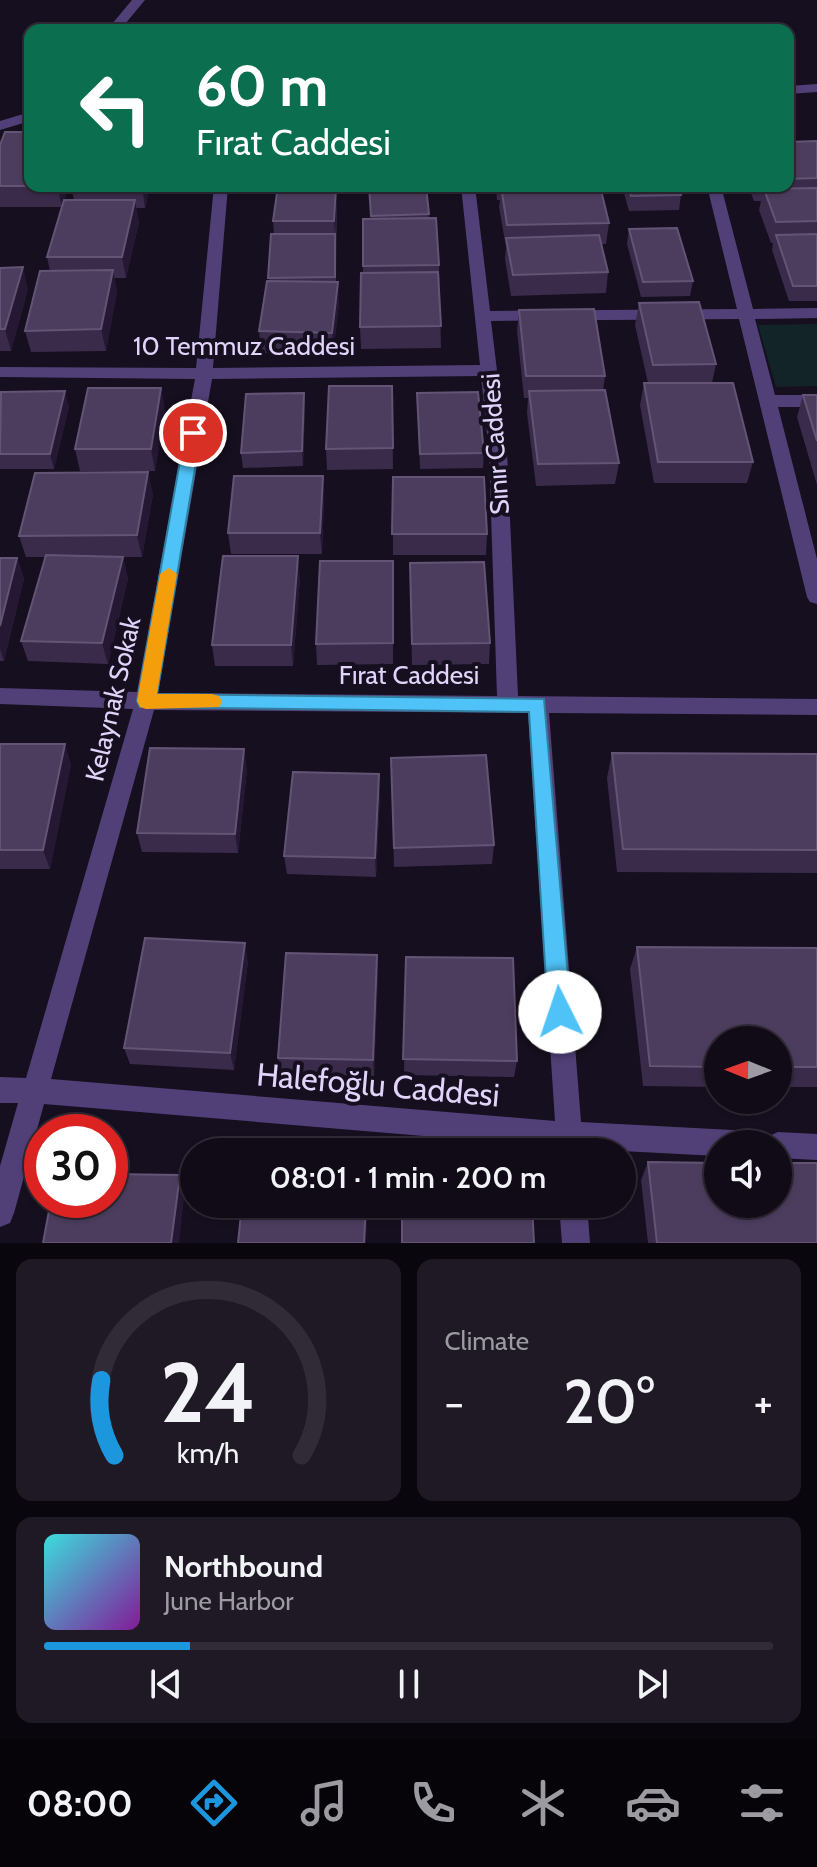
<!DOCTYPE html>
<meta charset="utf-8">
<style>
body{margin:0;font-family:Cabin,sans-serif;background:#1e1924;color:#f1f3f6;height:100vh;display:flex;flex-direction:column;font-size:30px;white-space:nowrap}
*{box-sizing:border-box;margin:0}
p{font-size:26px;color:#9c9ba1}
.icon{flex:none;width:44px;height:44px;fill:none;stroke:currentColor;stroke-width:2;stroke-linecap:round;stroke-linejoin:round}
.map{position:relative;height:1243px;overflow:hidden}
.panel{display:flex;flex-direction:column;gap:16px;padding:16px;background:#09060d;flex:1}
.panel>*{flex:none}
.guide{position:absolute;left:24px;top:24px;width:770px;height:168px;border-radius:16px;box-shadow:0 2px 6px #0004,0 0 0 2px #302b36;background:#0b6e4f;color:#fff;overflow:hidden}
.needle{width:52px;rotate:271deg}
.controls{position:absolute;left:704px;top:1026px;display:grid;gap:16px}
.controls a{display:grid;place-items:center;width:88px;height:88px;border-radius:50%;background:#100b17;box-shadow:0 2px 6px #0004,0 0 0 2px #302b36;font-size:40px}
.speed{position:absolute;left:24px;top:1114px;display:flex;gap:16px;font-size:40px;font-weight:700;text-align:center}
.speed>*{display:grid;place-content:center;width:104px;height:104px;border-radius:50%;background:#100b17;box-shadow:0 2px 6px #0004,0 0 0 2px #302b36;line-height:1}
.speed .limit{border:12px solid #d22;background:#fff;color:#111}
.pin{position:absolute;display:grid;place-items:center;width:68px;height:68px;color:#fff;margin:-34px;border:4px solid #fff;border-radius:50%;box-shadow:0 2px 8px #0007}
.me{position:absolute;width:88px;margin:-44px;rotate:356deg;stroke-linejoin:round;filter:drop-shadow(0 0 6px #0008)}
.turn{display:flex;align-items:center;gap:28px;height:168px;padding:0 40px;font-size:36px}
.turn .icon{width:104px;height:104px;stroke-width:2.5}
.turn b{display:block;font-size:56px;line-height:68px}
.big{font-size:60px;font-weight:600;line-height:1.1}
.panel .card{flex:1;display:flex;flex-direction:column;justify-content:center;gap:12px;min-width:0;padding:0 28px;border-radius:16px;background:#1e1924}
.panel .dial{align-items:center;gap:0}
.dial svg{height:208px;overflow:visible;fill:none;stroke:#302b36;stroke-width:7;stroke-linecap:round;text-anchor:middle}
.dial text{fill:#f1f3f6;stroke:none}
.song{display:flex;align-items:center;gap:24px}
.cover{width:96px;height:96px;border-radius:12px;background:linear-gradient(135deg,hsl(180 70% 55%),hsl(290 70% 35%))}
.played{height:8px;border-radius:4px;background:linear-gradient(90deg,#1c97dd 20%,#302b36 20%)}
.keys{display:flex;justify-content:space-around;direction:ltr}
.heat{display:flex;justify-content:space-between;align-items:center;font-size:44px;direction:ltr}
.panel .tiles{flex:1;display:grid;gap:16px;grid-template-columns:1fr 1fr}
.card:last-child{grid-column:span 2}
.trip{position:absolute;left:180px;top:1138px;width:456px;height:80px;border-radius:40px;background:#100b17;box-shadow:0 2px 6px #0004,0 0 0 2px #302b36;font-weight:600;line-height:80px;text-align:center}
.tab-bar{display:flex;height:128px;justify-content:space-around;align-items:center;background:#060409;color:#9c9ba1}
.tab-bar .icon{width:56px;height:56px}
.tab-bar .active{color:#1c97dd}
.tab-bar b{font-size:36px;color:#f1f3f6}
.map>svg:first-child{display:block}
</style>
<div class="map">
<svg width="817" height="1243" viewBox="0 0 817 1243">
<rect width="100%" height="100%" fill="#160f1f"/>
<path fill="#132428" d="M817,324V386L776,387L758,325Z"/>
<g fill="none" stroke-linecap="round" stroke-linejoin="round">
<path fill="#514078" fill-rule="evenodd" d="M132,0H145L120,30H107Z
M817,84V92L788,94V86Z
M30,112V121L0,130V121Z
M214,186H228L213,368L480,365L461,186H475L490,311L737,309L707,186H721L753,309L817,308V318L755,319L775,395H817V407H778L817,559V604L810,602L807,597L739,319L491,321L507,453L518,696L817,699V715L549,713L581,1122L751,1131L760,1135L764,1144H718V1156L583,1149V1152H557L556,1147L44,1104L14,1213L10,1223L0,1227V1166L18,1103H0V1077L26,1078L133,709L0,704V688L137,692L195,379L0,377V367L196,368ZM481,376L489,453L497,696L158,693L212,379ZM154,710L528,713L555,1121L51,1079Z
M778,1132L817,1134V1160L778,1158V1144H765L769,1136Z
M559,1204H587L590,1243H562Z"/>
</g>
<path fill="#3a2b4b" d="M817,141V301H789L772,250L773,243H771L759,210L761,201H754L748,186H788V142Z
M0,145L69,186L64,200H74L71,186H150L145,208H136L139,222L126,278H114L117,291L106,351L31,352L25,331L50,271L47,257L61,207H0Z
M278,186H342V192H337L336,282L339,303L333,354L261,353L259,331L269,281L274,234L273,221Z
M369,186H426L429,218L439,265L441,348L361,349L360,327L363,273V219H371Z
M496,186H600L609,223L606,244H601L608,272L606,293L511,296L505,259L506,247L499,207L500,200H497Z
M622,186H678L681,195L679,210L629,211Z
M629,229L693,281L690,296L641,297L627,244Z
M0,268L28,289L11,351H0Z
M639,303L716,364L712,383L753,462L747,483H654L640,405L644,383H648L635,325Z
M519,310L605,376L603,390L619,463L615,484L536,486L527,413L528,398H524L517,331Z
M392,386L393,469L327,470L326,449Z
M304,393L305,408L303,466L243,468L241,453Z
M417,393L484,453L483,468L420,469Z
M0,395L69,407L54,469H0Z
M803,395H817V485L797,417Z
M165,409L155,471H80L75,449Z
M323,476L324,497L322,554H231L228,533Z
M393,477L487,534L486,555H393Z
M153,494L142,557H100H123L128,579L108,664L28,661L21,641L45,557H26L19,536Z
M0,558H17L24,579L4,661H0Z
M393,561V664L317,665L316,644Z
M410,563L490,643L489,664L412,665Z
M300,578L293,666H215L212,645Z
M0,744L71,764L50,869H0Z
M612,753L817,754V873L617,872L607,778Z
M391,758L494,845L492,864L394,867Z
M247,769L238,853L142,852L137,833Z
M380,793L376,877L287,874L284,856Z
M637,947L817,948V1087H778V1040H718V1087L643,1086L630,969Z
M377,955L378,972L374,1076L281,1074L278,1058Z
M406,957L517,1061L514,1077L404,1075Z
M248,961L234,1070L130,1064L124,1048Z
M648,1162L817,1243H648L641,1180Z"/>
<path fill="#241832" d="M57,186H69L62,207Z
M142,186H150L145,208Z
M336,186L337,201L335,236L334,221Z
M135,200L139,222L126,278L122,257Z
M23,267L28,289L11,351L5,329Z
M113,270L117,291L106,351L101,329Z
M338,282L339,303L333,354L332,333Z
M161,388L165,409L155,471L151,449Z
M65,391L69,407L54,469L50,454Z
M304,393L305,408L303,466L302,451Z
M148,472L153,494L142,557L137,535Z
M323,476L324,497L322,554L320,533Z
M298,556L300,578L293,666L291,645Z
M123,557L128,579L108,664L102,643Z
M17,558L24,579L4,661L0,649V626Z
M65,744L71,764L50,869L43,850Z
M244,749L247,769L238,853L235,834Z
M379,774L380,793L376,877L375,858Z
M245,943L248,961L234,1070L230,1053Z
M377,955L378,972L374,1076L373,1060Z
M180,1175L185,1190L179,1243H171Z
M366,1204H368L366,1243H364Z"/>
<path fill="#4c3d5e" stroke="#635476" stroke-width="2" d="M5,132H30V186H0V145Z
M817,141V178L788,179V142Z
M71,186H142L71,187Z
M278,186H336L334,221H273Z
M369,186H426L429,214L371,216Z
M501,186H600L609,223L507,225Z
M628,186H678L681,195L631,196Z
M817,188V221L776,222L764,189Z
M64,200H135L122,257H47Z
M436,218L439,265L363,266V219Z
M677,228L693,281L643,282L629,229Z
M271,234H335V277L268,278Z
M817,234V286H793L776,235Z
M599,235L608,272L513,275L506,238Z
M23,267L5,329H0V268Z
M113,270L101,329L25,331L40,271Z
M438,272L441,326L360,327L361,273Z
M267,281L338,282L332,333L259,331Z
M699,302L716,364L653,365L639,303Z
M594,309L605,376H526L519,310Z
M644,383H733L753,462H658Z
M329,386H392L393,448L326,449Z
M88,388H161L151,449H75Z
M605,390L619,463L538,464L529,391Z
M65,391L50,454H0L1,392Z
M478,392L484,453L420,454L417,393Z
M304,393L302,451L241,453L246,394Z
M803,395H817V441Z
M148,472L137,535L19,536L35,473Z
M234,476H323L320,533H228Z
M393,477H484L487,534H392Z
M46,555L123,557L102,643L21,641Z
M223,556H298L291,645H212Z
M0,558H17L0,626Z
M320,561H393V643L316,644Z
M484,562L490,643L412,644L410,563Z
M0,744H65L43,850H0Z
M150,748L244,749L235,834L137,833Z
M612,753L817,754V850L623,849Z
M486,755L494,845L394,848L391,758Z
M293,772L379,774L375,858L284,856Z
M145,938L245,943L230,1053L124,1048Z
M637,947L817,948V1067H778V1040H718V1067L650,1066Z
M286,953L377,955L373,1060L278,1058Z
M406,957L513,958L517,1061L403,1059Z
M648,1162L718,1163V1204H778V1163H817V1243H657Z
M110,1174L180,1175L171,1243H43L51,1200H110Z
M242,1204H366L364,1243H238Z
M402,1204H532L534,1243H402Z"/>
<path fill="#4fc3f7" stroke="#337fa1" stroke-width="2" d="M193,428L201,433L157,694L544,699L571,1012L568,1020L560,1023L552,1020L548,1012L529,712L140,707L137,701L185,433Z"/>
<path fill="#f59e0b" d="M169,568L177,574L157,694H212L219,696L222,702L219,707L146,709L140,707L137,701L160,574Z"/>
<g text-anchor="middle" stroke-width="8" stroke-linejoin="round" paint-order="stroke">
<g font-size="26" fill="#e1d3fa" stroke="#160f1f">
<text x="244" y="355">10 Temmuz Caddesi</text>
<text transform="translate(495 444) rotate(-94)" y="9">Sınır Caddesi</text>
<text x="409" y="684">Fırat Caddesi</text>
<text transform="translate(113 699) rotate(-77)" y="9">Kelaynak Sokak</text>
</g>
<g font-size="32" fill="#e1d3fa" stroke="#160f1f">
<text transform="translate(378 1085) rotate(5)" y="11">Halefoğlu Caddesi</text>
</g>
</g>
</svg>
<div class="controls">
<a><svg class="needle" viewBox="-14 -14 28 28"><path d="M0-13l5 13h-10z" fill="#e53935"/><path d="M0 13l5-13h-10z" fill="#9c9ba1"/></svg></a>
<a><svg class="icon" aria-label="sound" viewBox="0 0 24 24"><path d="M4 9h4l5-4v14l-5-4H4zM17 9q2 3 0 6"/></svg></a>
</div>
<div class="speed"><div class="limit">30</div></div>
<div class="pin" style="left:193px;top:433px;background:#d93025"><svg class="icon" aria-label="arrive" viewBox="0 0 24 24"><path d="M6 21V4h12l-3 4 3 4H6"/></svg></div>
<svg class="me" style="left:560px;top:1012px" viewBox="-20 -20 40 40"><circle r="19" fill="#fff"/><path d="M0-13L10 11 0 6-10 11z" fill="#4fc3f7"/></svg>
<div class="trip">08:01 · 1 min · 200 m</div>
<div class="guide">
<div class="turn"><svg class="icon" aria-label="left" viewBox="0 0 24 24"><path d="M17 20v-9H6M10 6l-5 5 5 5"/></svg><div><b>60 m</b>Fırat Caddesi</div></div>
</div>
</div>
<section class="panel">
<div class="tiles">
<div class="card dial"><svg viewBox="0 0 100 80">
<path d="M14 69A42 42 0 1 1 86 69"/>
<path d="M14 69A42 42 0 0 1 9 40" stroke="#1c97dd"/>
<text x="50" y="56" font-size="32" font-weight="700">24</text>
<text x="50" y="72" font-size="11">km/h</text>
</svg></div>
<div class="card"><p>Climate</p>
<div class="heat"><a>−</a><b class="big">20°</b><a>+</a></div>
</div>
<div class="card">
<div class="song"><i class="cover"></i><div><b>Northbound</b><p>June Harbor</p></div></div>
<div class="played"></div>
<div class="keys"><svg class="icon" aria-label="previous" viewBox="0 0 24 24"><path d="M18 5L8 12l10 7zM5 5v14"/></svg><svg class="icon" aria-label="pause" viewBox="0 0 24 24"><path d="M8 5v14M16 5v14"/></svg><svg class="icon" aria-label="next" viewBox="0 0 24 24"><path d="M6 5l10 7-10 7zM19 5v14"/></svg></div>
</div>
</div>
</section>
<nav class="tab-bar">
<b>08:00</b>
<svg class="icon active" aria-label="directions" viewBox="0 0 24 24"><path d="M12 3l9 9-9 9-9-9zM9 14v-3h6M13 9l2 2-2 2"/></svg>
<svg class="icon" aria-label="music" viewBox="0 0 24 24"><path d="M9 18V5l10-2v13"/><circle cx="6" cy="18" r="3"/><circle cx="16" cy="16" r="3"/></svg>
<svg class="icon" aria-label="phone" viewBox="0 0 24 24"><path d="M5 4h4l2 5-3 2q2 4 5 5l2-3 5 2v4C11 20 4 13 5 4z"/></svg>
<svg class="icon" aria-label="climate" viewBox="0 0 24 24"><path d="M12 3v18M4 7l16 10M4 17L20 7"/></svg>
<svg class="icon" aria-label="car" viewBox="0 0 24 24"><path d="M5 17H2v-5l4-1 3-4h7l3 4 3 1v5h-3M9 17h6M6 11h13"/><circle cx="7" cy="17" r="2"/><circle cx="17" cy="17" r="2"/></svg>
<svg class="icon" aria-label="filters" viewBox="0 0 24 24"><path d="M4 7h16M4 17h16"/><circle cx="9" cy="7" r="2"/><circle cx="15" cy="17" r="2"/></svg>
</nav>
